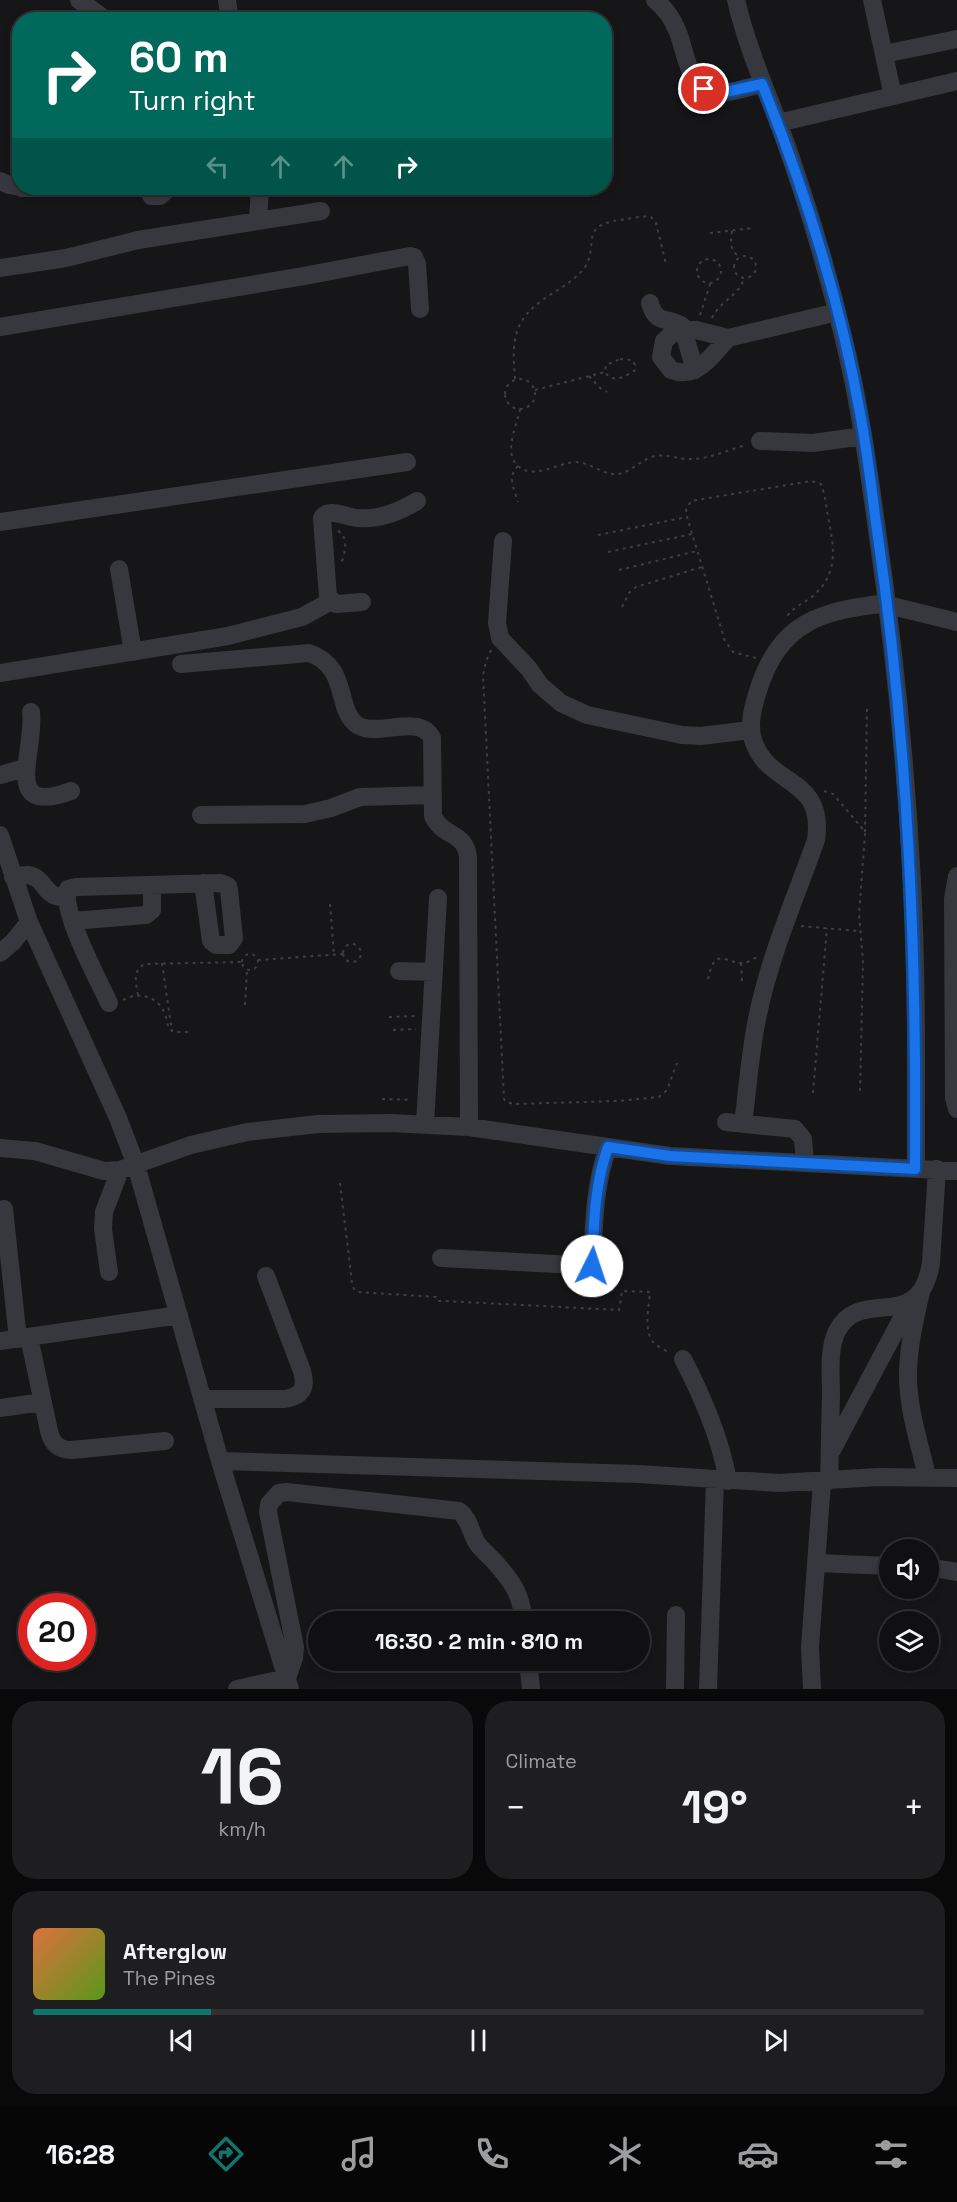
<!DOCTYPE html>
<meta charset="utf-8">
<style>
body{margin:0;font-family:"Space Grotesk",sans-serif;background:#1e1e20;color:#f1f3f6;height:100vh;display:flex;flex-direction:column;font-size:22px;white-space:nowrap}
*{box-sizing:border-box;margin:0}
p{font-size:20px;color:#9c9d9f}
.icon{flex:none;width:33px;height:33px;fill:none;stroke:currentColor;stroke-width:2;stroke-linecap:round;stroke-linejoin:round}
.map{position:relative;height:1689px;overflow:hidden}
.side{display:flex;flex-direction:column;gap:12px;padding:12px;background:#09090a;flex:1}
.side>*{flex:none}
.top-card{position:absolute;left:12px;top:12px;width:600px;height:183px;border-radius:24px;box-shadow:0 3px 9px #0003,0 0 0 2px #303032;background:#00695c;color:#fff;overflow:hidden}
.controls{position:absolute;left:879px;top:1539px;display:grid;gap:12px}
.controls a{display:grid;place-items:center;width:60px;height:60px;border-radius:50%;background:#101012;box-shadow:0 3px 9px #0003,0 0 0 2px #303032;font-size:30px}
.speed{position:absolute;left:18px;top:1593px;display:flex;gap:12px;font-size:30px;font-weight:700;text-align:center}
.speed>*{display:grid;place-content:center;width:78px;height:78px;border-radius:50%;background:#101012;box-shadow:0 3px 9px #0003,0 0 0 2px #303032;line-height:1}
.speed .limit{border:9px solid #d22;background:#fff;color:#111}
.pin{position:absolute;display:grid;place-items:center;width:51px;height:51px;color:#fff;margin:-26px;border:3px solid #fff;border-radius:50%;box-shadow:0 2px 6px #0007}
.me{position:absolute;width:66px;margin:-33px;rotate:4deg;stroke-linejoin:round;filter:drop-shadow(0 0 4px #0008)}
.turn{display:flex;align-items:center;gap:21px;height:126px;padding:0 18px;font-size:27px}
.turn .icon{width:78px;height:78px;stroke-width:2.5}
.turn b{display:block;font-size:42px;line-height:51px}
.lanes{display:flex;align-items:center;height:57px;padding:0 18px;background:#0003;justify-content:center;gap:30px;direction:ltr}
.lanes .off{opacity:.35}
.big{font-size:45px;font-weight:700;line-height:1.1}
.side .card{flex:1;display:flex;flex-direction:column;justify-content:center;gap:9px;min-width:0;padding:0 21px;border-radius:24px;background:#1e1e20}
.side .dial{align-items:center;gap:0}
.dial b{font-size:78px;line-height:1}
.song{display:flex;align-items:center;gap:18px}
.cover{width:72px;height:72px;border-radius:9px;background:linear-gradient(135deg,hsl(20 70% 55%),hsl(90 70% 35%))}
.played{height:6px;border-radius:3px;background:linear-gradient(90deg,#0f766e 20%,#303032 20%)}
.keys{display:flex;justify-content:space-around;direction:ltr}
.heat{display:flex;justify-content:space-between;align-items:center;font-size:33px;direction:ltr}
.side .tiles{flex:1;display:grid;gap:12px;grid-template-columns:1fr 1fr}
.card:last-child{grid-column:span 2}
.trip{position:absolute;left:308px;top:1611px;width:342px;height:60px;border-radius:30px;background:#101012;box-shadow:0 3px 9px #0003,0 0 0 2px #303032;font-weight:700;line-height:60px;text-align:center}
.dock{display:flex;height:96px;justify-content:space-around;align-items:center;background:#060607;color:#9c9d9f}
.dock .icon{width:42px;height:42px}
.dock .active{color:#0f766e}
.dock b{font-size:27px;color:#f1f3f6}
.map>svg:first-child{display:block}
</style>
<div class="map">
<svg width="957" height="1689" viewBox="0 0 957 1689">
<rect width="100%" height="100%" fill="#161618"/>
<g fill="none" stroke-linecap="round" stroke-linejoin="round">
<path stroke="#3d3f44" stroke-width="2" stroke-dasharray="3 4.5" stroke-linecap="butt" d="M732,231C730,243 730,251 740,257
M710,233L753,228
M734 267a11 11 0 1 1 22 0a11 11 0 1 1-22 0Z
M697 271a12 12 0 1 1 24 0a12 12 0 1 1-24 0Z
M700,315L710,284
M712,318C720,301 739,296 744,278
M620,359L632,360L635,365V370C625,377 613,384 605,372L606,365Z
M589,376L600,388L607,392
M515,379C512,343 512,321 544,299C557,290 570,283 581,272C603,248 575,226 620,220C630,219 642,215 651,217L656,223L666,264
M505 394a15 15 0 1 1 30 0a15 15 0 1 1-30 0Z
M535,390L605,372
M520,409C517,425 503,453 518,466C533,480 558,463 575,462C591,462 603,476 619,474C633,471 642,458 656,456C667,454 678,459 688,459C707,460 728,450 746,445
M518,466C507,476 514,489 518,502
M338,531C349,537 345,553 341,564
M598,535L687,517
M608,552L692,534
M619,570L697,551
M622,607L629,593L636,587L702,567
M491,650L486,661L483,675L504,1099L506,1102L514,1104L618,1101L659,1097L667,1090L677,1063
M756,658L733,652L725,641L687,517L686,510L691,501L811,481L821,484C825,494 826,506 828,517C834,546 839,573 814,595C804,604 791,607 786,619
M824,791L833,794L862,828L865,834L859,914L863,961L860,1093
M865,832L867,708
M330,904L334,955
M801,926L858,931
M343 953a9 9 0 1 1 18 0a9 9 0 1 1-18 0Z
M242 962a8 8 0 1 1 16 0a8 8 0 1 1-16 0Z
M258,960L343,954
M162,963L172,1032
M741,963L742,982
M708,979C715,944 727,965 745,963C749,962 754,958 758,957
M138,995C136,983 132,970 145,964L242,962
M123,1000C137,992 155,995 163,1010C166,1015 167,1023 169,1029L176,1032H191
M245,1005L247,970
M389,1017L417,1016
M393,1030L416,1029
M813,1093L827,928
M382,1099L412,1100
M340,1183L352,1283L354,1289L358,1292L436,1297L438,1301H444L619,1310L622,1291L650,1292C649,1306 643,1332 654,1343C658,1347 665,1350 670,1353"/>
<path stroke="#37383d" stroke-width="18" d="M79,0L106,20
M655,0C665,8 672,18 677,30C687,52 687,95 721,93C735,92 749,87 762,84
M736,0C746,43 763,83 779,124C804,193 826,264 843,336C859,400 868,465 877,530C894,647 906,764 912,882C917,977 916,1073 916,1169
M872,0L893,96
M227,20L229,14L227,0
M884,54L957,39
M778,123L957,81
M0,181L9,185L20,187
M21,188H38
M151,196H160L169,188
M258,219L260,188
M0,268L66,258L138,240L321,211
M650,303C656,326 668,316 682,326L695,370
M0,327L304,276L410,256L414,257L417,264L420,309
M728,338C712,355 698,380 671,370L661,357L664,341L676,330H696L728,338L837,312
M760,441L813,443L863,436
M0,522L407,462
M503,541L497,623L500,638L529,669L540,685L561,703L587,715L682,735L701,736L750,730
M119,569L133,652
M362,602L336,604L328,597L322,518C328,507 346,517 357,518C379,520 399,512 417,501
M888,605L957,622
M181,664L309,653C351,667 334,712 359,726C379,737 420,713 432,738L433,816C443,838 465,831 468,857L469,1127
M0,673L228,636L302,617L331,601
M31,712C36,751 0,817 71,791
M0,775L25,768
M201,815L305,814L331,808L360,797L433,795
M0,835L29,922L118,1118L136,1165L220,1461L290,1689
M957,876L953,899L954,1098L957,1109
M13,877C17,876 23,875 28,875C46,877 44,900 67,897
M72,921L146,915L152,910V885
M0,953L13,942L29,922
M399,971L434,972
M109,1003C99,981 60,910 68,889L76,887L221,883L228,886L229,890L234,938L229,945H216L211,941L203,883
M726,1122L795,1129L803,1139L805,1163
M425,1124L438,898
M743,1124C748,1087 750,1051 758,1014C771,953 795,899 816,840C825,776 771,788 754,743C748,727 752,711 757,694C779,621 820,611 888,603
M0,1148L35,1151L104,1171L120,1170L191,1145L247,1132L318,1124L390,1123L469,1127L670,1156L957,1171
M4,1209L18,1339
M441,1258L613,1267
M592,1266C594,1226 594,1186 608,1147
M109,1272L103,1229L104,1212L120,1170
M921,1292C915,1318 909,1344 908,1371C907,1406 919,1442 927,1476
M29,1337L49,1431C52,1444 59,1450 72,1450L165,1441
M0,1341L179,1315
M683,1359C703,1398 720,1437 728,1481
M202,1399H285C302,1396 307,1388 302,1371L266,1276
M0,1408L42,1402
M832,1450L910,1303
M220,1461L638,1474L779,1483L878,1477L957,1478
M829,1481C830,1452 830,1423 831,1395C831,1375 828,1349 837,1331C861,1285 919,1336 931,1263L937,1169
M817,1563L890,1566
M928,1567L957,1572
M528,1660L531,1689
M237,1689L287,1678L294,1658L295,1647L268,1512L269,1504L279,1493L287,1492L459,1511C470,1519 470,1532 477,1543C481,1549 488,1555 493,1560C512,1581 521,1593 524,1622
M675,1689L676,1615
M708,1689L715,1479
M812,1689L810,1647L822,1482"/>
</g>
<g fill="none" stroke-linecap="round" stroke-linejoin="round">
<defs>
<path id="route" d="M592,1266C594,1226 594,1186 608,1147L670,1156L915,1169C917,951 908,739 876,523C871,486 867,449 860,413C840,301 805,190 762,84L721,93L704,89"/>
</defs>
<use href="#route" stroke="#114b97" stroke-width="15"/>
<use href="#route" stroke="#1a73e8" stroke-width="10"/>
</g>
</svg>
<div class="controls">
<a><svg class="icon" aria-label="sound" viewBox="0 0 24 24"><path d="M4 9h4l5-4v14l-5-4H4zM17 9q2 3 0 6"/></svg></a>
<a><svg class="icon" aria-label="layers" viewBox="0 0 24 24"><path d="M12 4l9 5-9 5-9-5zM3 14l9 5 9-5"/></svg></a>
</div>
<div class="speed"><div class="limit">20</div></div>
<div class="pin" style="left:704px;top:89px;background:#d93025"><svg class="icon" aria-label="arrive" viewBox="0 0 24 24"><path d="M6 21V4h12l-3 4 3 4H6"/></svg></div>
<svg class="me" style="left:592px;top:1266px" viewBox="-20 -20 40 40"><circle r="19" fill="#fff"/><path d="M0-13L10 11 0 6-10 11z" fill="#1a73e8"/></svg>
<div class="trip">16:30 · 2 min · 810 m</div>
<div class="top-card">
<div class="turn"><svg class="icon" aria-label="right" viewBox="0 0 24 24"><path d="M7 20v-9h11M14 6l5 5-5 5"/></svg><div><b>60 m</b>Turn right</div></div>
<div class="lanes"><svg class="icon off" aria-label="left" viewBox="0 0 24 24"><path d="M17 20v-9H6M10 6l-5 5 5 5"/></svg><svg class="icon off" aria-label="ahead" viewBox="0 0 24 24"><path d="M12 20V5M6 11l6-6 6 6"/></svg><svg class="icon off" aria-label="ahead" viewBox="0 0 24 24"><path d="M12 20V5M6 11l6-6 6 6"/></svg><svg class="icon" aria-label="right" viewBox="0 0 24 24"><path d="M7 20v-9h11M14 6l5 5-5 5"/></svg></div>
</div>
</div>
<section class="side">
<div class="tiles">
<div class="card dial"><b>16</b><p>km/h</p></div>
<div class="card"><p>Climate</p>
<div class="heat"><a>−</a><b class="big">19°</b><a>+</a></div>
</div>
<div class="card">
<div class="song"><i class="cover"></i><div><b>Afterglow</b><p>The Pines</p></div></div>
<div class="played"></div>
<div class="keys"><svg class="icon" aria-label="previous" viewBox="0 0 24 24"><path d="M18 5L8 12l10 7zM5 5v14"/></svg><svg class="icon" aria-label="pause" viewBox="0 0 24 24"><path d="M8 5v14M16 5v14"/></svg><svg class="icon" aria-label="next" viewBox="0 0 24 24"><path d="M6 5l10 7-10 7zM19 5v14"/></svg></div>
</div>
</div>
</section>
<nav class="dock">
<b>16:28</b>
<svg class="icon active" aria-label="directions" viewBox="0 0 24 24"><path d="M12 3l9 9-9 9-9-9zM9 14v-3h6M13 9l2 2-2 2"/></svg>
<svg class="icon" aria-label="music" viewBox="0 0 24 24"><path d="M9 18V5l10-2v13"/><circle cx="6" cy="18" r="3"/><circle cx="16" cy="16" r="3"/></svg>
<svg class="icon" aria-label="phone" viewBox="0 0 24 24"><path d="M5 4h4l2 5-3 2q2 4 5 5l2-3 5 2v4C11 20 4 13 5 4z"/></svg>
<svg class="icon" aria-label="climate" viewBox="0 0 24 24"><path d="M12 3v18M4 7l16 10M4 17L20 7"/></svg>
<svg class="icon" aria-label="car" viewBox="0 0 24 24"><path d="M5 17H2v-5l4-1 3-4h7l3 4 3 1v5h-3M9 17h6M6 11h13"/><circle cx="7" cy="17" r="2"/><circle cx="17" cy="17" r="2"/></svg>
<svg class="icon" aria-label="filters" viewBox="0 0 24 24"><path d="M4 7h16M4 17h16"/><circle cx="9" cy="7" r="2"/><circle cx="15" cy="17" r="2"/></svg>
</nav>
